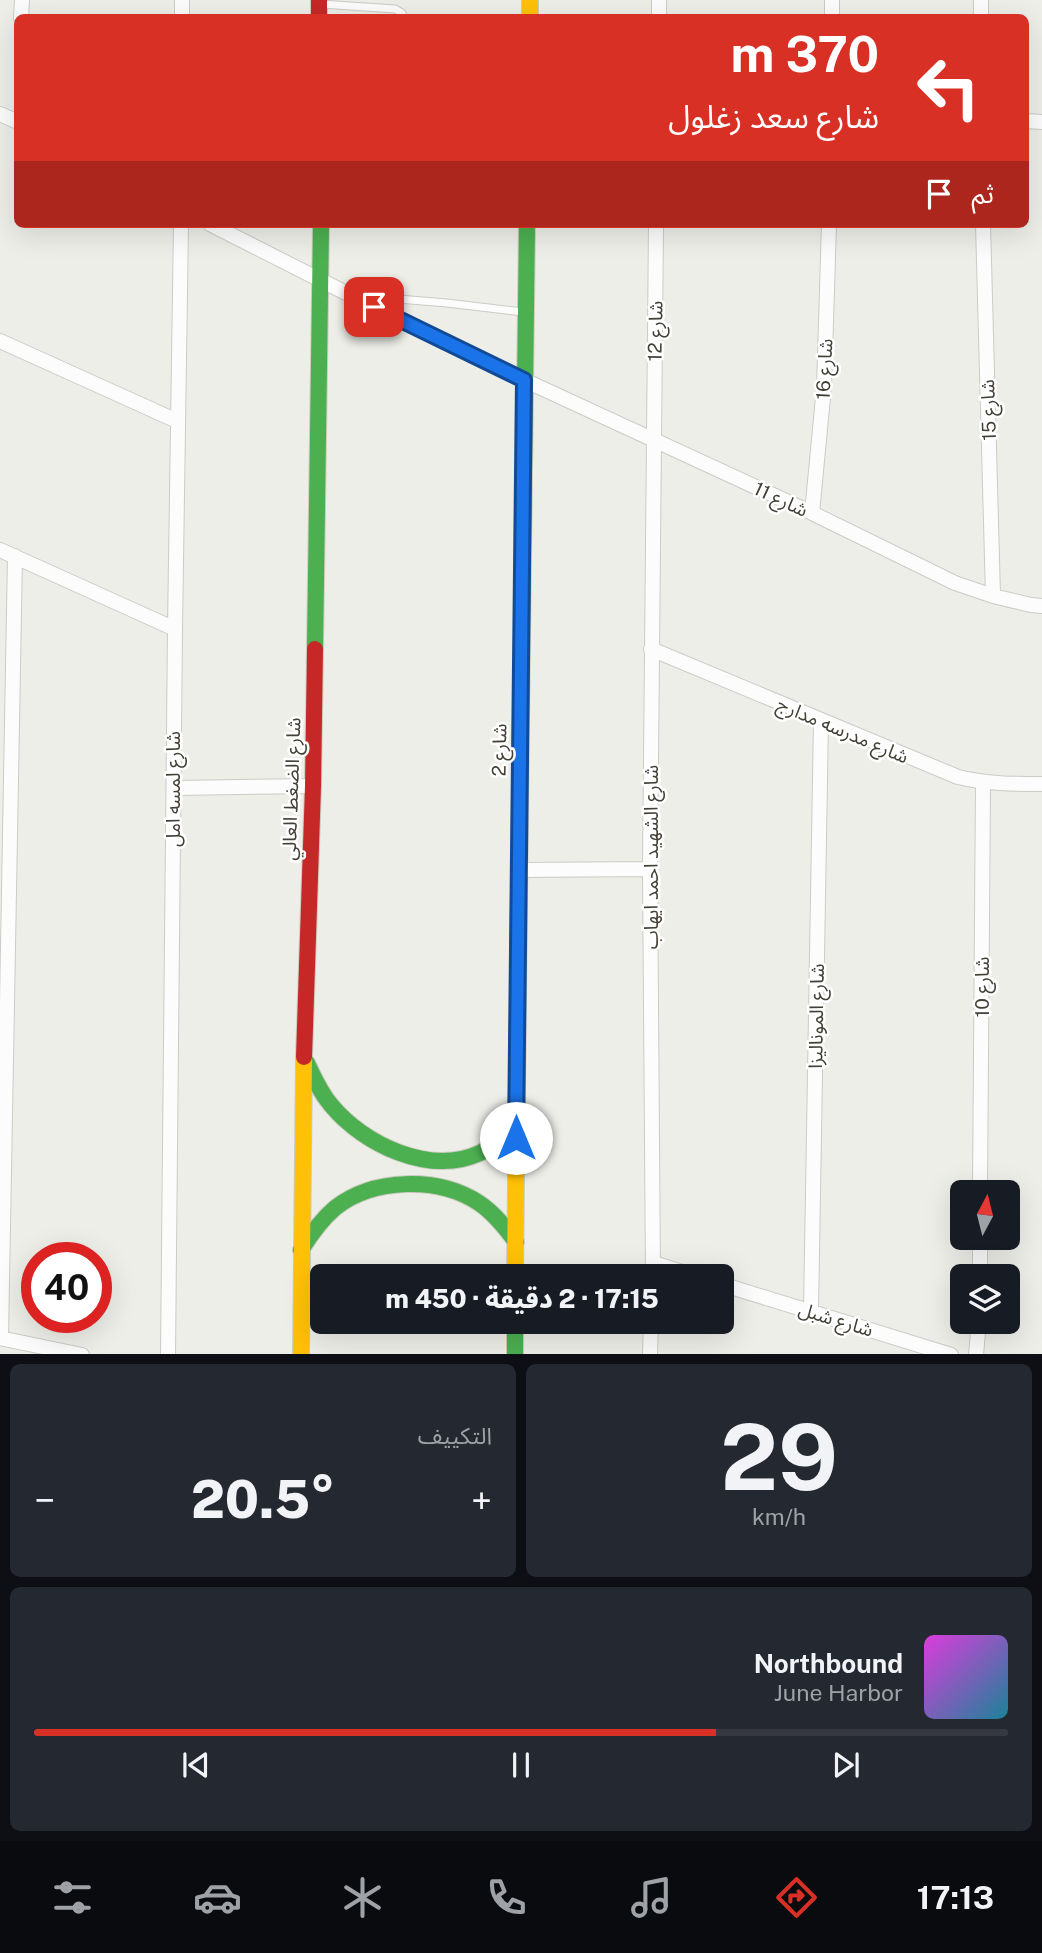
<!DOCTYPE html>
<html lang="ar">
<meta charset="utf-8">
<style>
body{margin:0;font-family:"Public Sans","Noto Sans Arabic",sans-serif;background:#242831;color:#f1f3f6;direction:rtl;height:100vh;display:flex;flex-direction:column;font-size:26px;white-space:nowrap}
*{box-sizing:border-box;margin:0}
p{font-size:23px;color:#9ea1a6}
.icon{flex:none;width:38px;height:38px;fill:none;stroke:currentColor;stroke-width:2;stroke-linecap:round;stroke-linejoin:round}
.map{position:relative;height:1354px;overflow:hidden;direction:ltr}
.side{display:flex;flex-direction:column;gap:10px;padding:10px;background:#0d0f14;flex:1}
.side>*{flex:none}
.banner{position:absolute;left:14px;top:14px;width:1015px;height:214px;border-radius:10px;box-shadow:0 7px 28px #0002;direction:rtl;background:#d93025;color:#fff;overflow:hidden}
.needle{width:46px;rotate:7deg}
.buttons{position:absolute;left:950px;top:1180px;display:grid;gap:14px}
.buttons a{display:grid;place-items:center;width:70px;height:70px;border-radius:10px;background:#171b24;box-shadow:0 7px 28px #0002;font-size:35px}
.speed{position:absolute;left:21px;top:1242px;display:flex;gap:14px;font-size:35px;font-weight:700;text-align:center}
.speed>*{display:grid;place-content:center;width:91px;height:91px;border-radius:50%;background:#171b24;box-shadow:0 7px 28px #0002;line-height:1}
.speed .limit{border:10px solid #d22;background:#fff;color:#111}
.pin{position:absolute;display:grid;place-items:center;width:60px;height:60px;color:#fff;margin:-30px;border-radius:14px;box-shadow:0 4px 10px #0006}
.me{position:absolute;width:77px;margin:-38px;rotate:0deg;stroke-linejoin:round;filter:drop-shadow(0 0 5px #0008)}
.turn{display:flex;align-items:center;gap:24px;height:147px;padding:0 35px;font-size:32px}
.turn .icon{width:91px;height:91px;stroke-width:2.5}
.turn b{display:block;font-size:49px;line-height:60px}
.then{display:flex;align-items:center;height:66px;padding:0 35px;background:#0003;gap:14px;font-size:26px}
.big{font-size:52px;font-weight:800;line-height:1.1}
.side .tile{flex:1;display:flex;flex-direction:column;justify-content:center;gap:10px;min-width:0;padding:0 24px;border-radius:10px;background:#242831}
.side .dial{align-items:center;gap:0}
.dial b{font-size:91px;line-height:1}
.song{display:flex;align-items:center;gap:21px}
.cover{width:84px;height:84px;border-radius:10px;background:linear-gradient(135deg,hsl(300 70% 55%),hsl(190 70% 35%))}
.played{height:7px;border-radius:4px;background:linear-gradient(90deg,#d93025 70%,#363941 70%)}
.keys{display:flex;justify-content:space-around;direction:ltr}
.heat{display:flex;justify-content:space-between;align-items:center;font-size:38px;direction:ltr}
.side .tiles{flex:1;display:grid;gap:10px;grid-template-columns:1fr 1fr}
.tile:last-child{grid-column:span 2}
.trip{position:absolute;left:310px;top:1264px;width:424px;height:70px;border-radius:10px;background:#171b24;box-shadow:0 7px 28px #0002;font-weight:800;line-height:70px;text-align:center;direction:rtl}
.menu{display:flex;height:112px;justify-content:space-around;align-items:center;background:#090b0e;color:#9ea1a6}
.menu .icon{width:49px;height:49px}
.menu .current{color:#d93025}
.menu b{font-size:32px;color:#f1f3f6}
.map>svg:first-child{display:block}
</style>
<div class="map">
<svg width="1042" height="1355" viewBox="0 0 1042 1355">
<rect width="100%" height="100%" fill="#eeeee9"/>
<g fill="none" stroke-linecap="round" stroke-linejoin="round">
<defs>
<path id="lane" d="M321,4L395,9L402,13L404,18
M361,296L447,303L523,312"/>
<path id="street" d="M21,18L22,0
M182,18V0
M659,18V0
M832,18V0
M981,18V0
M0,114L18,122
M1026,121L1042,122
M210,224L350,295L524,380L812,513L955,583L993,596L1031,605L1042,606
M983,224L993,596
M0,341L177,421
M812,513L824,387L829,224
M0,550L175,629
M651,649L958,777C987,784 1013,784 1042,784
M174,788L313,786
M519,870L650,869
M980,1192L983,783
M653,1263L695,1276
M653,1276L650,869L656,224
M980,1276V1237
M721,1284L951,1355
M811,1311L821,720
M0,1338L82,1355
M1,1338L15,556
M168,1355L175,629L181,224
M650,1355L651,1321
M976,1355L979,1321"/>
<path id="fast" d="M315,649L321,224
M520,800L527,224
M307,1063C314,1078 320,1092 331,1105C364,1145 430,1176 480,1153C497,1145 507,1128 516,1113
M301,1250C311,1234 321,1220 335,1208C373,1178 438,1176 479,1203C494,1213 505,1227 516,1242
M515,1321V1355"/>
<path id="slow" d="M530,0V18
M515,1276L520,800
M301,1355L304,1057"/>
<path id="jam" d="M319,0V18
M304,1057L313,786L315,649"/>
</defs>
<use href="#lane" stroke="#cccbc6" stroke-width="9"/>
<use href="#street" stroke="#cccbc6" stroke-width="16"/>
<use href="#fast" stroke="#cccbc0" stroke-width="18"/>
<use href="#slow" stroke="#cccbc0" stroke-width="18"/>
<use href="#jam" stroke="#cccbc0" stroke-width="18"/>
<use href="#lane" stroke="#fcfcfc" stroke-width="7"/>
<use href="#street" stroke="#fcfcfc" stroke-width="14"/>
<use href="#fast" stroke="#4caf50" stroke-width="16"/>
<use href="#slow" stroke="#ffc107" stroke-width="16"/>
<use href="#jam" stroke="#c62828" stroke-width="16"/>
</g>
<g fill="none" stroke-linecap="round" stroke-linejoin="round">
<defs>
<path id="route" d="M374,307L524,380L516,1138"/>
</defs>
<use href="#route" stroke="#114b97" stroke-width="18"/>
<use href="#route" stroke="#1a73e8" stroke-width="12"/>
</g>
<g text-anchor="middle" stroke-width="5" stroke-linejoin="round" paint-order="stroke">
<g font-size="19" fill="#434036" stroke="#fff">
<text transform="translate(655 331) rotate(-89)" y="7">شارع 12</text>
<text transform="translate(824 369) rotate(-87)" y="7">شارع 16</text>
<text transform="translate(988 410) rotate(-92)" y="7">شارع 15</text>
<text transform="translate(781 499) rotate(25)" y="7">شارع 11</text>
<text transform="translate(843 730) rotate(23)" y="7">شارع مدرسه مدارج</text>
<text transform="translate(499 750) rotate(-89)" y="7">شارع 2</text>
<text transform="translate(173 789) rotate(-90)" y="7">شارع لمسه امل</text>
<text transform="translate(291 789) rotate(-88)" y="7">شارع الضغط العالي</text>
<text transform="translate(651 857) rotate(-90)" y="7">شارع الشهيد احمد ايهاب</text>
<text transform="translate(982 987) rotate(-90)" y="7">شارع 10</text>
<text transform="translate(816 1016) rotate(-89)" y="7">شارع الموناليزا</text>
<text transform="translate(836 1319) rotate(17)" y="7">شارع شبل</text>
</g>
</g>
</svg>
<div class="buttons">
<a><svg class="needle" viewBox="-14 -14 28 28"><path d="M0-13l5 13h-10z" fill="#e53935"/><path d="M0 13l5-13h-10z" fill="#9ea1a6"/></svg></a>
<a><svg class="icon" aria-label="layers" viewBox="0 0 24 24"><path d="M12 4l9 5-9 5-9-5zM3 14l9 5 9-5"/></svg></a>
</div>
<div class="speed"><div class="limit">40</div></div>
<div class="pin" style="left:374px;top:307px;background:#d93025"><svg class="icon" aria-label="arrive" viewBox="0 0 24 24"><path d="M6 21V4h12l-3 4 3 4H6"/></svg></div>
<svg class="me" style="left:516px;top:1138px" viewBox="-20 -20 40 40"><circle r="19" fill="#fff"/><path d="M0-13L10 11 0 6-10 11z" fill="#1a73e8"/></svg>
<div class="trip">17:15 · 2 دقيقة · 450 m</div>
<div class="banner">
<div class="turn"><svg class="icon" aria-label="left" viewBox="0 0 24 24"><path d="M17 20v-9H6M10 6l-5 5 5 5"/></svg><div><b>370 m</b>شارع سعد زغلول</div></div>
<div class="then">ثم<svg class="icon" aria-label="arrive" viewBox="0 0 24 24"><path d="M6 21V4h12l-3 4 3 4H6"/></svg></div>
</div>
</div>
<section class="side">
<div class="tiles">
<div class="tile dial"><b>29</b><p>km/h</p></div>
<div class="tile"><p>التكييف</p>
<div class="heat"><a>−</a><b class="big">20.5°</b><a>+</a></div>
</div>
<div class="tile">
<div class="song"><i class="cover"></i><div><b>Northbound</b><p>June Harbor</p></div></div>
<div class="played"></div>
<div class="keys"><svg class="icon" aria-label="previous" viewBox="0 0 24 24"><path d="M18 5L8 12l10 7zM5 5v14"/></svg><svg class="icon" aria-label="pause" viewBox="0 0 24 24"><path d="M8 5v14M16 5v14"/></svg><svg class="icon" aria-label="next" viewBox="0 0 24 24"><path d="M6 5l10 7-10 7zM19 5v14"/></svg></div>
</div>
</div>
</section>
<nav class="menu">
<b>17:13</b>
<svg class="icon current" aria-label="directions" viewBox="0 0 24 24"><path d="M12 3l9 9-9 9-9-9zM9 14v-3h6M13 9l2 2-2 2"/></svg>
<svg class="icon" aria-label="music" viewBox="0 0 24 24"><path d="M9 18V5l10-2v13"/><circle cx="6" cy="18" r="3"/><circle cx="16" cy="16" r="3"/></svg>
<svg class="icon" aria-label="phone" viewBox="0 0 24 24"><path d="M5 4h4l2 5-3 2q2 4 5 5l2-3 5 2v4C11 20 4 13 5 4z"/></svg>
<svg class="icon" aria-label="climate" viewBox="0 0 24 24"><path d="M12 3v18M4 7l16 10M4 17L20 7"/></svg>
<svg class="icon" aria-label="car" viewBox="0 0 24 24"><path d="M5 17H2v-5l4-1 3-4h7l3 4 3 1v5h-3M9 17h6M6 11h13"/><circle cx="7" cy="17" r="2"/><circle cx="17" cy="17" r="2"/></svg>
<svg class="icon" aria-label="filters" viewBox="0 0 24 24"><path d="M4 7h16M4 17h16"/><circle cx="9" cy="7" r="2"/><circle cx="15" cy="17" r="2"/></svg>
</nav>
